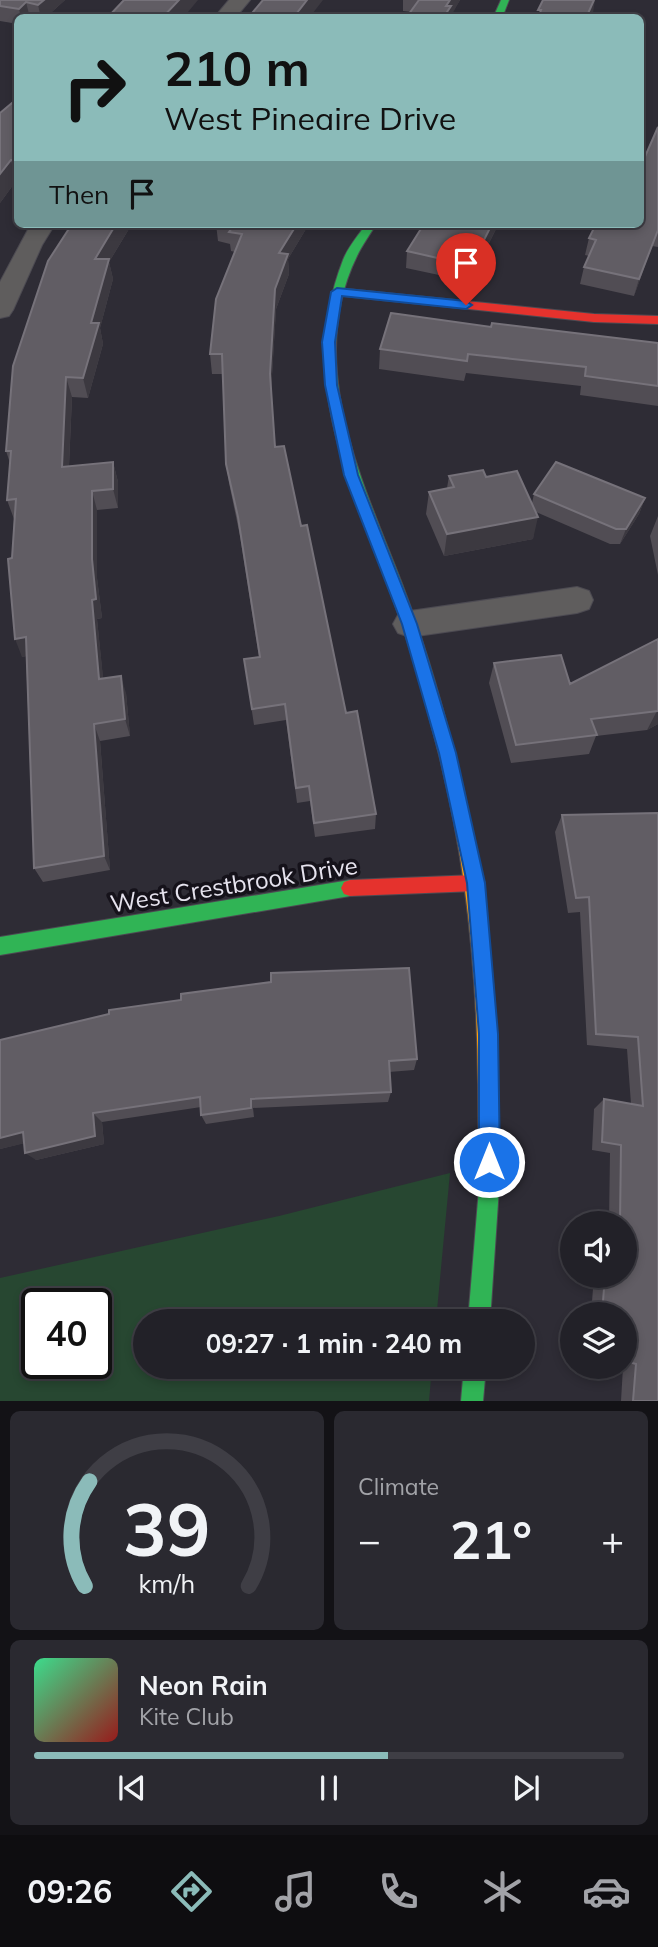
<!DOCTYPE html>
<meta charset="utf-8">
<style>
body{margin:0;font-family:Mulish,sans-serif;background:#2a2930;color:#f1f3f6;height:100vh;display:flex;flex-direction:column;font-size:26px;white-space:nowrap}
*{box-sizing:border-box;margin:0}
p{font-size:23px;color:#a2a3a8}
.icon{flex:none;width:38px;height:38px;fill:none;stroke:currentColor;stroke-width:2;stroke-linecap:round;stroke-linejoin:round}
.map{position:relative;height:1401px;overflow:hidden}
.side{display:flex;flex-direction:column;gap:10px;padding:10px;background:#131216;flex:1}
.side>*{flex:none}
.hud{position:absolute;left:14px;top:14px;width:630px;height:214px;border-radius:10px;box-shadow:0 4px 10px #0003,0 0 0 2px #3f3e45;background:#8bbbb9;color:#111;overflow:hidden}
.fabs{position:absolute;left:560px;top:1211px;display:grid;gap:14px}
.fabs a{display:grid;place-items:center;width:77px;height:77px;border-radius:50%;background:#222128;box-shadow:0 4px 10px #0003,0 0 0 2px #3f3e45;font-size:35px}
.speed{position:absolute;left:21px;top:1288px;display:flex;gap:14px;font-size:35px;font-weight:700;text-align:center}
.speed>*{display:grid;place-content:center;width:91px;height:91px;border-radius:50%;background:#222128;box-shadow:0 4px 10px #0003,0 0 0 2px #3f3e45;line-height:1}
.speed .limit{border:4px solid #111;border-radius:10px;background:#fff;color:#111}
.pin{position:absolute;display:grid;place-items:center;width:60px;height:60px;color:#fff;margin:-72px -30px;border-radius:50% 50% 50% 0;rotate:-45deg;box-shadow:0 0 7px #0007}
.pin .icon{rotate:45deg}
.me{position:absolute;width:77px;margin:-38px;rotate:0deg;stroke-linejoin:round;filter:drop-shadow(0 0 5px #0008)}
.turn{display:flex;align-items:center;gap:24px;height:147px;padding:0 35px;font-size:32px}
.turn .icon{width:91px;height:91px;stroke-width:2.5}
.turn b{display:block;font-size:49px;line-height:60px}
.then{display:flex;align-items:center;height:66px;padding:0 35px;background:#0003;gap:14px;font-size:26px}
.big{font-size:52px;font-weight:700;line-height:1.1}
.side .card{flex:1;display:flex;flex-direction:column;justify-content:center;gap:10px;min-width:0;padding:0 24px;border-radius:10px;background:#2a2930}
.side .dial{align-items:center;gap:0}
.dial svg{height:182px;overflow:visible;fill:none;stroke:#3f3e45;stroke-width:7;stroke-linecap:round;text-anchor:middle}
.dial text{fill:#f1f3f6;stroke:none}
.song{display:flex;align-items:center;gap:21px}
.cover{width:84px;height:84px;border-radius:10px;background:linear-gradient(135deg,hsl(150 70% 55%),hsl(0 70% 35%))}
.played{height:7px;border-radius:4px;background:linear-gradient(90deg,#8bbbb9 60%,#3f3e45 60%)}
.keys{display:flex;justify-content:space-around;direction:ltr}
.heat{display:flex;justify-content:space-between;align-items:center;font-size:38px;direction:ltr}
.side .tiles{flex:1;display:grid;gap:10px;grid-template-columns:1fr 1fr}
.card:last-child{grid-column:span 2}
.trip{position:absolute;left:133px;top:1309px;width:402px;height:70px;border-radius:35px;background:#222128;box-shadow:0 4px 10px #0003,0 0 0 2px #3f3e45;font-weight:700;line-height:70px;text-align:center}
.tab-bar{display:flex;height:112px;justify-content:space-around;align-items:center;background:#0e0d10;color:#a2a3a8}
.tab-bar .icon{width:49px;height:49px}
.tab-bar .active{color:#8bbbb9}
.tab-bar b{font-size:32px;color:#f1f3f6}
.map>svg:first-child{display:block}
</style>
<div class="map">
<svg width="658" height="1401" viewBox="0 0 658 1401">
<rect width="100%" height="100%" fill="#2e2c35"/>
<path fill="#274731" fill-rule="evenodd" d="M450,1173L436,1321H145V1367H432L429,1401H0V1278L279,1216ZM37,1304H96V1363H37Z"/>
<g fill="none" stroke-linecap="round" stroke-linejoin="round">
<defs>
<path id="street" d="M229,0H250L235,18H214Z
M31,224H55L42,245L13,310L9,316L0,318V282Z
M577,587L589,591L593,600L589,609L577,613L410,637L398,633L393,624L398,615L410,611Z"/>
<path id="fast" d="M501,0H509L502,18H493Z
M366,224H376C370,235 362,245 357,256C303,366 365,486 404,589C424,641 439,693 453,747L451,752L445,754L439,752L437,747C423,693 409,641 389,589C349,479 297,378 343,260C348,247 358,236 366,224Z
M350,880L356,882L359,888L356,894L350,896L0,955V937Z
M488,1074L495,1077L498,1084L499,1188L490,1321H468L479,1188L478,1084L481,1077Z
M464,1367H486L483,1401H461Z"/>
<path id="slow" d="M445,740L451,742L453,747C483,858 496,969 498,1084L495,1091L488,1094L481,1091L478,1084C477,969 466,858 437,747L439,742Z"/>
<path id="jam" d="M337,288L594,314L658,316V324L594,322L333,295L331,292Z
M476,875L482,877L485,883L482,889L476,891L350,896L344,894L341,888L344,882L350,880Z"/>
</defs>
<use href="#street" stroke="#4c4a52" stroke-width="2"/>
<use href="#fast" stroke="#4c4a52" stroke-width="2"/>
<use href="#slow" stroke="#4c4a52" stroke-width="2"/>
<use href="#jam" stroke="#4c4a52" stroke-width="2"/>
<use href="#street" fill="#5f5d5d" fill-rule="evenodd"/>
<use href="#fast" fill="#30b455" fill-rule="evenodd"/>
<use href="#slow" fill="#ff9f0a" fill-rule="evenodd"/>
<use href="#jam" fill="#e5322d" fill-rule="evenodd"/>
</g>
<path fill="#514d54" d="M0,0H65L45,18H18V24L0,21Z
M403,0H460L450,16L403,11Z
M18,98V181H16L0,203Z
M658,127V247L652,246L634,296L580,284L584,267L589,256L585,255L589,238L640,224Z
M72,224H132L109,262L113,279L100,328L103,344L88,398L72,397L69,466L113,462L118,482V508L97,510V578L102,618L97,619L103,679L126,693L130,736L100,741L110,870L43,882L34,868L26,656L22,657L12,558L14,519L7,500L10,463L6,451Z
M216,224H309L288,259L289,274L276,309L271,391L275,447L301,526L346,713L376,814L375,829L315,837L310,801L297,803L286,720L254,725L244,659L259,657L240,536L229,483L226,464L223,374H212L210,354L235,252L231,251L230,244L218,241Z
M424,224H503L501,228L497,227L476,269L459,265L453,278L406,268L407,251Z
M491,327L658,343V406L580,395L581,386L466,373L464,381L379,369L380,349Z
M449,476L486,477L532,503L534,494L645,498L639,514L620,544H610L536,512L533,539L444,556L426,514L429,492L447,488Z
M658,516V575L650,536Z
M658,639V724L647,730L596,736L589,754L511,763L489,683L494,663L570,684Z
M658,813V1401H621L623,1367H625V1314H591L594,1276H625V1223H609L610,1153L592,1150L594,1109L604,1099L631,1104L627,1049L587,1045L580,912L568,913L555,832L562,815Z
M0,1040L417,1059L414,1070L389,1072L391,1092L388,1102L253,1108L254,1117L206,1124L201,1115V1107L102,1122L104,1144L36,1160L24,1143L0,1149Z"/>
<path fill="#3c3940" d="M44,0H65L45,18H41L38,5Z
M179,0H198L183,18H162Z
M307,0H323L309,18H293Z
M450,0H460L450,18H443L446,6Z
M594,0H595L593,13L591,18H586Z
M26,2L30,18H21L19,9Z
M18,158V171L15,161Z
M11,160L16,181L0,203V174Z
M116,224H132L109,262L113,279L100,328L103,344L88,398L83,378L91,323L95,259Z
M297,224H309L288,259L289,274L276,309L271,393L270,374L275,289L279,253Z
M492,224H497V227L476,269L478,252Z
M657,229L652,246L634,296L639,279Z
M461,249L459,265L453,278L455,262Z
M66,377L72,397L68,486L62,467Z
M113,462L118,482V508L113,489Z
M92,491L97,510V578L102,618L97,619L105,696L99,679L92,600Z
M645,498L639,514L620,544L626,529Z
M538,517L533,539L444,556L447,534Z
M26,637L33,655L22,657L15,639Z
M121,676L126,693L130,736L125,719Z
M657,711H658V724L647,730Z
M94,724L100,741L110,870L104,856Z
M93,1113L102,1122L104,1144L36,1160L25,1153Z
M23,1132L34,1141L0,1149V1138Z"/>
<path fill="#615d64" stroke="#76727a" stroke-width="2" d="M0,0H44L38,5L26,2L19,9L0,6Z
M124,0H179L162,18H107Z
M263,0H307L293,18H248Z
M419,0H450L446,6H451L443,18H406Z
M543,0H594L586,18H538L541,10H538Z
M18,98V158L15,161L11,160L0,174V113Z
M658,127V230L639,279L584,267L596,240L589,238L596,224H640V168Z
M72,224H116L95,259H109L91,323H99L83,378L66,377L62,467L113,462V489L92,491V559L96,599L92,600L99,679L121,676L125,719L94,724L104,856L34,868L26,637L15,639L8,559L12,558L16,499L7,500L11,451H6L13,366L48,261Z
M229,224H297L279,253L288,254L275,289L270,374L275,447L284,446L301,526L307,525L346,713L357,711L376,814L314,823L309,786L296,788L285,704L252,709L244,659L260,657L238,517L226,464L222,354H210L216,299L242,234L229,232L234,225Z
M424,224H492L478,252L461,249L455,262L407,251Z
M391,313L491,327L492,323L658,343V386L585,376L586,367L468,354L467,361L380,349Z
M556,462L645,498L626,529H616L534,494Z
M483,470L486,477L517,471L538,517L447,534L429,492L454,487L449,476Z
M658,639V711L591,719L597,735L516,745L494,663L561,655L570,684Z
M658,813V1401H633L636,1364L625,1361V1314H602L605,1276H625V1223H620L621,1145L602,1142L604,1099L643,1106L638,1037L596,1034L589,897L576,898L562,815Z
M409,968L417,1059L389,1061L391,1092L251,1099V1108L201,1115L200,1097L93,1113L95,1136L25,1153L23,1132L0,1138V1040L109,1014V1010L181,1000V994L271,982V973Z"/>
<path fill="#1a73e8" stroke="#114b97" stroke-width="2" d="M337,288L466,301L472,305L466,309L342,296L335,342L337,385L358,475L417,624L456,753L485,883L498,1034L500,1162L497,1169L489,1172L482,1169L479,1162V1034L467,883L439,753L402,624L344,475L325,385L322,342L331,292Z"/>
<g text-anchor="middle" stroke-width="7" stroke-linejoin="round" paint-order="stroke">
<g font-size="24" fill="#e6e3ee" stroke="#15121a">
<text transform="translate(234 885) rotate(-9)" y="8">West Crestbrook Drive</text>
</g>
</g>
</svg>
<div class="fabs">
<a><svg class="icon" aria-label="sound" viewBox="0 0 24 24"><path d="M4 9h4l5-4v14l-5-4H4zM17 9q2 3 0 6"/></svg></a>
<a><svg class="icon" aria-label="layers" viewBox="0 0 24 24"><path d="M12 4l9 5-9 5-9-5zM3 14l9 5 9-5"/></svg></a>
</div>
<div class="speed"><div class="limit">40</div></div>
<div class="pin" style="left:466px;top:305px;background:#d93025"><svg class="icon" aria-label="arrive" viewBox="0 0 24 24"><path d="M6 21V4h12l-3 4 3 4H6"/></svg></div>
<svg class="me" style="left:489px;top:1162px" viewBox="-20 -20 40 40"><circle r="17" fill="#1a73e8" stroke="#fff" stroke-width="3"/><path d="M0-11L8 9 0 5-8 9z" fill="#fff"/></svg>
<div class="trip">09:27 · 1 min · 240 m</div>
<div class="hud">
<div class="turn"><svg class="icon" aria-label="right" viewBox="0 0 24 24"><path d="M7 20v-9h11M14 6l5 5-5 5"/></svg><div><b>210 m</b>West Pineaire Drive</div></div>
<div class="then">Then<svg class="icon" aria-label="arrive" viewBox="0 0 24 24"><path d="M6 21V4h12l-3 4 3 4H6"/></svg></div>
</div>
</div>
<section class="side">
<div class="tiles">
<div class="card dial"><svg viewBox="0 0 100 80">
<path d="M14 69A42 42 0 1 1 86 69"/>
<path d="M14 69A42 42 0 0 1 16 23" stroke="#8bbbb9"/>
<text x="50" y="56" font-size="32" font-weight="700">39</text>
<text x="50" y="72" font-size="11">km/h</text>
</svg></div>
<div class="card"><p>Climate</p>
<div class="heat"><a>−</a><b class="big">21°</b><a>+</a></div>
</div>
<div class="card">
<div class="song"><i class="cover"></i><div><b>Neon Rain</b><p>Kite Club</p></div></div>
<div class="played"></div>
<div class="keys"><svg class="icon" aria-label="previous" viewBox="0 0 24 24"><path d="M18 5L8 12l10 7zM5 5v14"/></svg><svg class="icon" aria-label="pause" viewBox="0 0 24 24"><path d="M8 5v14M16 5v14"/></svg><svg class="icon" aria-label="next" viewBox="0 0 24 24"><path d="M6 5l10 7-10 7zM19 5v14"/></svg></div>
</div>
</div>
</section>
<nav class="tab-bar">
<b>09:26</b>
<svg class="icon active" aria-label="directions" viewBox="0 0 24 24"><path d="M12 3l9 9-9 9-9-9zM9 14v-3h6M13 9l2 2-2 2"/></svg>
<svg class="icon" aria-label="music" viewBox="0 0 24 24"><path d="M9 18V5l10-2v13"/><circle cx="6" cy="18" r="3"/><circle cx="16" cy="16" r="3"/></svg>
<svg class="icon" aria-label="phone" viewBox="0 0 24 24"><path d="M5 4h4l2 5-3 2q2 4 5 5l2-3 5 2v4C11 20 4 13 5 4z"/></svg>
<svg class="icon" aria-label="climate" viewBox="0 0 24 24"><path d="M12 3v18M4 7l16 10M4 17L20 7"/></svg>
<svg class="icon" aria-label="car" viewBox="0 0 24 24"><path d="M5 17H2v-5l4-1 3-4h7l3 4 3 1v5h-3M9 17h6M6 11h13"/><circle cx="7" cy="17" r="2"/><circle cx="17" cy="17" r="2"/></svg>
</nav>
